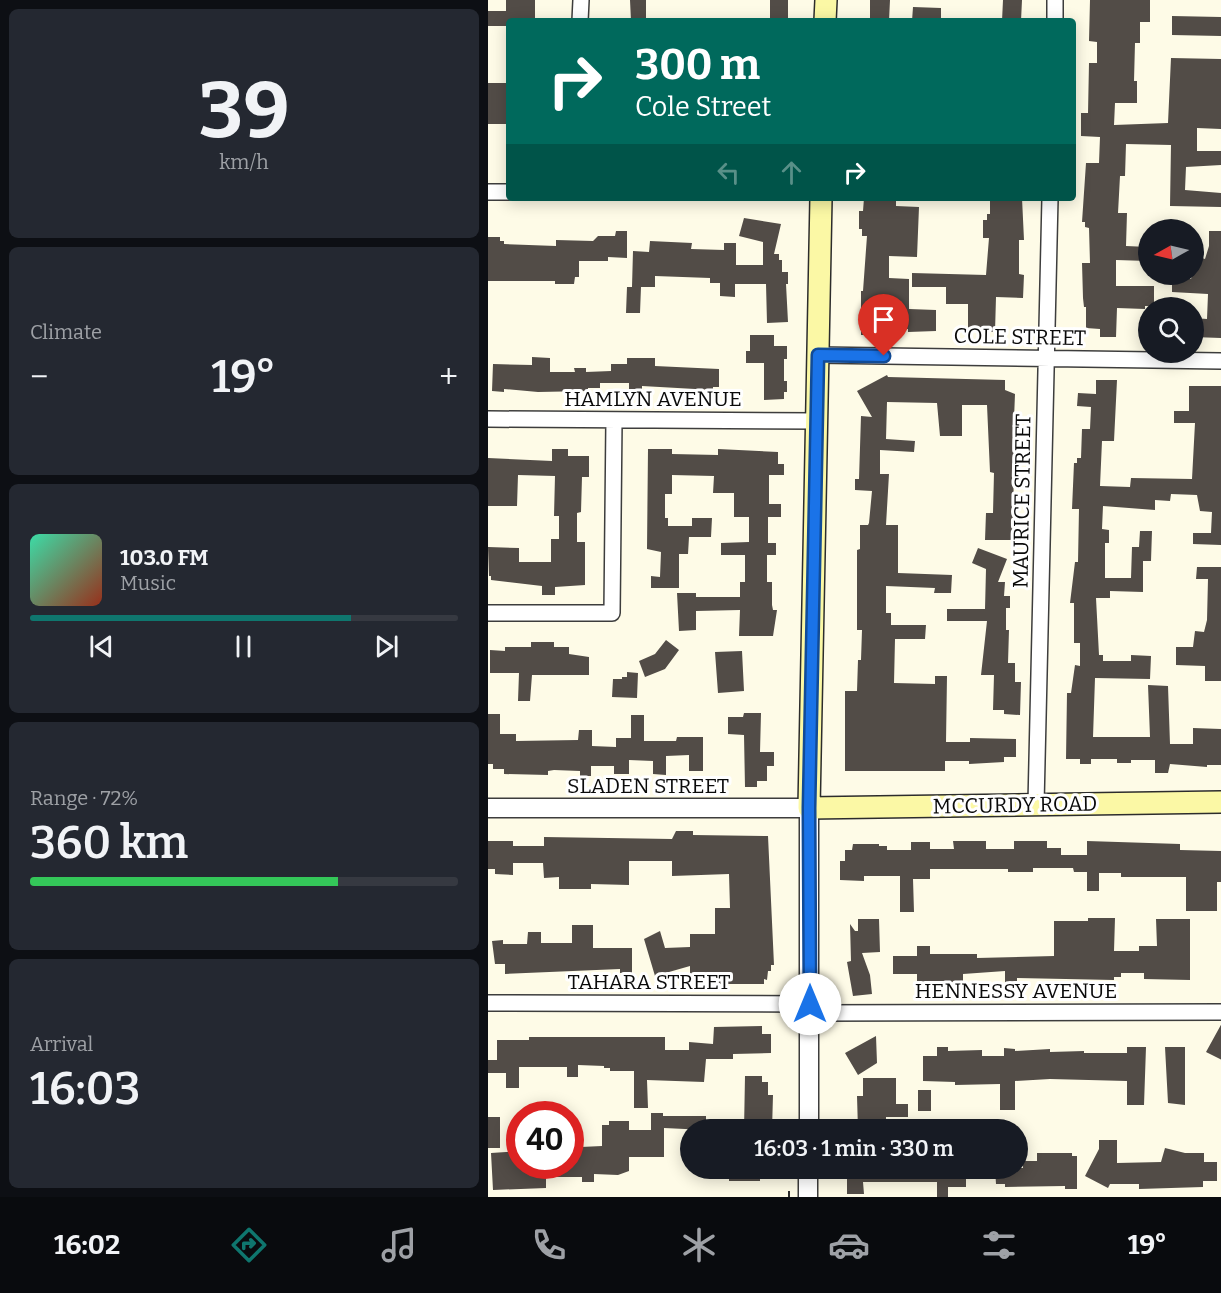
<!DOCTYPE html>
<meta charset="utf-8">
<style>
body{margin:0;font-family:Bitter,serif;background:#242831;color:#f1f3f6;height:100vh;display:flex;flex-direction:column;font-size:22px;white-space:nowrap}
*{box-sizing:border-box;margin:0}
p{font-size:20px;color:#9ea1a6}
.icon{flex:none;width:33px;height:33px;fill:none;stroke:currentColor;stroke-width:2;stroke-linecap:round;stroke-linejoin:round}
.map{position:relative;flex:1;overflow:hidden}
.details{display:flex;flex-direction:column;gap:9px;padding:9px;background:#0d0f14;width:488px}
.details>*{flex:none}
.guide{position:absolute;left:18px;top:18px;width:570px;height:183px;border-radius:6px;box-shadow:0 3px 15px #0003;background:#00695c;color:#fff;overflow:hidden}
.needle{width:39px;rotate:262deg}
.tools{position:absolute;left:650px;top:219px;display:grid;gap:12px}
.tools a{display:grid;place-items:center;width:66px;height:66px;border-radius:50%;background:#171b24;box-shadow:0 3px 15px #0003;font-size:30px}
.speed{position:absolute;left:18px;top:1101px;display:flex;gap:12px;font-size:30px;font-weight:700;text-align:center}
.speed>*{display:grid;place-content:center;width:78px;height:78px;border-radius:50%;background:#171b24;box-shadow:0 3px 15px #0003;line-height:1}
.speed .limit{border:9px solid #d22;background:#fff;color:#111}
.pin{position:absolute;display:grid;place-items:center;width:51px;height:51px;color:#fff;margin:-62px -26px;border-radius:50% 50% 50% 0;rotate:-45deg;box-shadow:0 0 6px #0007}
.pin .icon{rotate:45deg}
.me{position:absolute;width:66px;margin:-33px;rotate:0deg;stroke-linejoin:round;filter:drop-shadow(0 0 4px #0008)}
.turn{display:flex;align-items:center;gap:21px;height:126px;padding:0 30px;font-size:27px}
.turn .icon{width:78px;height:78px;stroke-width:2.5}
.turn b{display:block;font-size:42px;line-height:51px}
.lanes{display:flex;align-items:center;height:57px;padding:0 30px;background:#0003;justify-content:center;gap:30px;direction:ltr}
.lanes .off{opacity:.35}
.big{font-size:45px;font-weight:600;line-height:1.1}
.details .tile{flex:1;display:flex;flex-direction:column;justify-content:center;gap:9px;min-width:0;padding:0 21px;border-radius:9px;background:#242831}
.details .dial{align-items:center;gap:0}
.dial b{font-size:78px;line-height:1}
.song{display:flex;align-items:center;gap:18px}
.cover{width:72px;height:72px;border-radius:9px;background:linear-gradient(135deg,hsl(160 70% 55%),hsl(10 70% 35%))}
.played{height:6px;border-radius:3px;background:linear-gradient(90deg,#0f766e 75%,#363941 75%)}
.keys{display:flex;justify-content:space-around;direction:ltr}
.heat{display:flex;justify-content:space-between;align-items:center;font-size:33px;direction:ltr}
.charge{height:9px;border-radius:4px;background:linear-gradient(90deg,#34c759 72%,#363941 0)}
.trip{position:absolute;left:192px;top:1119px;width:348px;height:60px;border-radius:30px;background:#171b24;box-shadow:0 3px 15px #0003;font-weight:600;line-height:60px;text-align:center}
.dock{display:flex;height:96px;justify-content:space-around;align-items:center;background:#090b0e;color:#9ea1a6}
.dock .icon{width:42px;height:42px}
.dock .on{color:#0f766e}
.dock b{font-size:27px;color:#f1f3f6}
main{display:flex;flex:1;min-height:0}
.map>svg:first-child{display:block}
</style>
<main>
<section class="details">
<div class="tile dial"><b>39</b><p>km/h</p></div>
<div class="tile"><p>Climate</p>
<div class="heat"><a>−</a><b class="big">19°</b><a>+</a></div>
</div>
<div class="tile">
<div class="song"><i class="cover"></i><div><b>103.0 FM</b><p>Music</p></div></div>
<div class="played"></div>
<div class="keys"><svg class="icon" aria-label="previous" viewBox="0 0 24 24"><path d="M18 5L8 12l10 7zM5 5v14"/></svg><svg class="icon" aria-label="pause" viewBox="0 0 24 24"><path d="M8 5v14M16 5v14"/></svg><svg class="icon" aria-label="next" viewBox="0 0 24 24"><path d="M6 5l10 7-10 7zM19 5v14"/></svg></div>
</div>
<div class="tile"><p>Range · 72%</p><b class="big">360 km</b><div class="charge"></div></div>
<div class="tile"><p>Arrival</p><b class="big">16:03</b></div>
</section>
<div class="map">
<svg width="734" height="1197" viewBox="0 0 734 1197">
<rect width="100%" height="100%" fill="#fefbe7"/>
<path fill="#524c47" d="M18,0H47V21H21V26H0V11H18Z
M142,0H158V21H143Z
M282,0H300V21H282Z
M382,0H402L401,21H382Z
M515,0H534L533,21H514Z
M602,0H662V22H652V43H647L646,81H649V103H627L626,125L680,123L683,58L734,59V129L709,128V151H734V165L698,167L697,190L734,193V207L682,206L683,145L638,144L637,176H632L630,213H639L638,246L660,247V261L628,260V286H666V306H657V309L629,308L628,337H612V329L598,328V307H596L595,298L594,263H602L601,228L597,227V222H594L598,163H611L612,137L593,136V113H600L601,63H609V42L601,41Z
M425,7L453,8V21H424Z
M684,16L734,17V36L684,35Z
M0,83H21V124H0Z
M376,198H408V206L431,207L429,257L401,256V278L421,279V309L448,310V331L420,332V329L394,328V335H373V291H375L379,236H374V229H371V211H375Z
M502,198H534L536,240H531V274L536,275L535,298L508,297L507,332L480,331V304H458V287H424V273L498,275L501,238H495V220H499V214H502Z
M256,218L293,224L286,254H291V260H294V272H300V284H298L300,322L279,323L278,284H247V297L232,296V283H222V278L167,276V287H144L145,251L161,252L162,241L204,243L203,249L236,250V243H248V265H275V242L251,236Z
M128,231H139V258L120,257V261H91V277H87L86,284H67V281H0V237H12V241H16V244L68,246V240L105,241L110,236H127Z
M721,231H734V338L705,337V318L719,319L720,294L684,292V278L703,279L711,257L717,259L721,246Z
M139,287H153L152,313H138Z
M262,335H286V346H299V359H296V381H299V392H296V399L276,400V363H258V351H262Z
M44,357L62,358V372H87L86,368H98V372L123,371V364H139V358H167V366L231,369V387H225V390L154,386V390H141V383H112V388H100V391L50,392L16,389V392L4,391L5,364L44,365Z
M399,375L400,377L517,380V390L527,394L526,419H532L531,470H525L527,540H497L498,513H505L506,473L502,472L499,405H474V436H452L449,403L399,402L398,439L427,441L426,452L392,450V474H401L398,525H410V573L464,575L463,593H446L447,588L398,586V613H403V625H438L437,639H407L406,683L447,684V676H459L458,742H482V738L528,739V757H516V762L481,764V761H457V771H357V691H369L370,660H373L374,630H369V550L372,549V525H380L381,523L384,491L367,490V479H371L373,416L384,417L369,391Z
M608,380H629L626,441H614L612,486L642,487L643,478L704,479L707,423H686V411H701V386H734V545L705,544V533H723L724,512L712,511L709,495L683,494L682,501L667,500V510L615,506L614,529L621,530V543H617V578H643L644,547H651L652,531H664L663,561H655V592L622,591V598H608L611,655H615V661H643V655L663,656L662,679L607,678L605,737H662L660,685L680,686L682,744H705V728L734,729V765H719V767L682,764L680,773H667V760H643V763H629V759H603V764H592V759H578L579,693H583L587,665L592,666V643H586V603H582L587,562H590L591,509H584L586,463H589V458H593L594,429H602L603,407L589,406L590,393L608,394Z
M64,449H80V456H101V477H94L93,512L89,513V542H97V585L67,587V595H54V586L3,580V576H1L0,547L31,548V562H63V539H71V516H66L67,476L30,475L29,506H0V458L64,461Z
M160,449H184V454L230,455V449L290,452V464H296V475H281V504H293V517H280V543H288V555H279V582H284V605L285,610H289L285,636H251L252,610L208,611V630L191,631L189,593H208V597H252V582H257V555H233V543L261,542V517H246V493H225L226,476L184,475V494H177V518H180V526H204V518H224L223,537H201L200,554H191V588H163V576L172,577L173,552L159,549Z
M490,548L519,559L510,582H517L516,596H522V608H518V630H521L520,663H527V682H533L532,715L516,714V710H505L506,675H493L499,621H459V609H497L498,569L484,563Z
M709,567H734V681H717V666L688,665V647H705L707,631L716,632L719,620L720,579H708Z
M178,640L191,650L177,669L157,677L151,661L167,654Z
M43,642H66V647H81V654L101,657V675H44L42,701H30L31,673H2V650L17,651V647H43Z
M254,651L256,691L230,693L227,652Z
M139,672L150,673L149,698L124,697L125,679H134V677H139Z
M256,713H273L272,752H286V766H279V781H269V787H257L256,735L240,734V717H255Z
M0,714H12V734H28V741L90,740L91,730H104V746L128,747V738H143V715H156V741H188L189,737H215V771H201V755L178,756V775L165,774V761L141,760V774H126V766H103V776H92V771L66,770L60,771V775L16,774V769H5V764H0Z
M188,831H205V835L280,836L286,965H283V971H280L279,980L276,979V984H227V973L202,974V966L167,976L156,939L172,931L177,948L202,947V934H227V908H242L241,874L184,876V861H141V885L103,884V889H71V877L56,878L55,863H25V875L7,874V869H0V841H25V846H56V837L184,839Z
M465,841H498V849H526V841H559V848H573V855H599V841L692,844V850L734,851V882H729V911H698V877H633V873H611V891H599V872H586L585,868H545V872H520V869H442V879H425L426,912H412V876H376V881L352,880V861H357V850H364L365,844H391V846H399V850H423V842H442V849H466Z
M600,918H627L626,951H651V946H669L668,919H702V980L656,979V973H633V977H626V980L529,978V986H517V971L475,974V982L429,983V974H405V956H429V946H442V954H489V958L566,956V921H600Z
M370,919H391L392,952L374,953L382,975L384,994L365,996L359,962L363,961L362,924L367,931H370Z
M84,925H105V948H144V973H132V969L17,974V964H7L4,941L15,940V944H39L40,932H53V943H84Z
M734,1023V1060L718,1052Z
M274,1026V1034H283V1053L245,1054V1059H218L216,1082L159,1080L160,1108H146V1071H122V1068H116V1066L90,1065V1077H79V1067H31V1088H18V1073H0V1060H9V1040H41V1037H177V1050H201V1042L225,1044L226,1027Z
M388,1036L389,1063L370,1075L357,1053Z
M449,1047H460V1051L494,1050V1056H516V1048L527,1049V1051L562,1049V1052L596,1051V1053H639V1047H658L656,1105H639V1081L562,1079L527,1081V1110H512V1084L467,1085V1082L435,1081V1056H449Z
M677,1047H697V1105L680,1103Z
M257,1076H274V1082H280V1095H285L284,1130H256Z
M375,1078H408V1104H420V1117H398V1130H370L369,1096H375Z
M430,1090H443V1111H430Z
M163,1113H175V1116H218V1130L176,1128V1157H141V1171L130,1175L106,1174V1182H94V1177H58V1188L5,1190L3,1153L31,1151L32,1166H82V1154H93V1147L114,1146V1125H121V1121H141V1130H163Z
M0,1117H12V1148H0Z
M611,1140H629V1163L673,1162L677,1148L697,1153H716V1162H729V1181H715V1187L651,1189V1184H622L620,1188L597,1176L611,1149Z
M549,1153H584V1156H589V1189H577V1186L517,1187V1184H508L507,1168H535V1161H549Z
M241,1168H272V1181H241Z
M359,1168H478V1187H460V1197H449V1182H375L376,1194H359Z"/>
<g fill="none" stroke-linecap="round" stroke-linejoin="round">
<defs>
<path id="minor" d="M92,21L93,0
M567,21V0
M0,192H21
M330,355L734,361
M0,419L329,421
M0,613H124L126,420
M548,804L562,198
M0,1003L322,1004
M322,1013L734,1012"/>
<path id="tertiary" d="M0,808H321V1130
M320,1197V1168"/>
<path id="secondary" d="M337,21L338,0
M333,198L321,808L734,802"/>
</defs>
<use href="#minor" stroke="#3d3d3d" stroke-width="18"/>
<use href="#tertiary" stroke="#3d3d3d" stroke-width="21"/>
<use href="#secondary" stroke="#2c2c2c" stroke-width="24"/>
<path stroke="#2c2c2c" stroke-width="2" stroke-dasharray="6 3" stroke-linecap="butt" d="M301,1197V1189"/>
<use href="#minor" stroke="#fff" stroke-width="15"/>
<use href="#tertiary" stroke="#fff" stroke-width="18"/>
<use href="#secondary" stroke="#fbf8a5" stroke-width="21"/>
</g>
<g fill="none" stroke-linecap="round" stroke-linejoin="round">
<defs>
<path id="route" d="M322,1004L321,808L330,355L396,356"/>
</defs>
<use href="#route" stroke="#114b97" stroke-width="15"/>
<use href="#route" stroke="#1a73e8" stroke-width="10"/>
</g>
<g text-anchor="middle" stroke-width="6" stroke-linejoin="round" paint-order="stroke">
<g font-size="21" fill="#0a0a0a" stroke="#fff">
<text transform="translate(532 337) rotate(1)" y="7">COLE STREET</text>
<text x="165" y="406">HAMLYN AVENUE</text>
<text transform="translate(534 501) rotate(-89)" y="7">MAURICE STREET</text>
<text x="160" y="793">SLADEN STREET</text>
<text transform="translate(527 805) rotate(-1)" y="7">MCCURDY ROAD</text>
<text x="161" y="989">TAHARA STREET</text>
<text x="528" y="998">HENNESSY AVENUE</text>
</g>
</g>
</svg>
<div class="tools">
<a><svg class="needle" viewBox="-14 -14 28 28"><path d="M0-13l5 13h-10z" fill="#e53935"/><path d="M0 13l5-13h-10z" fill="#9ea1a6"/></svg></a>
<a><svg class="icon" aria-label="search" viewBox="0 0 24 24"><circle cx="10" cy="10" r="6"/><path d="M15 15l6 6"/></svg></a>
</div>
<div class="speed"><div class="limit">40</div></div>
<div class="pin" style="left:396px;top:356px;background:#d93025"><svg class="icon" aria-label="arrive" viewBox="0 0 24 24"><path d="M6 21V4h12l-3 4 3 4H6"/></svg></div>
<svg class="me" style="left:322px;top:1004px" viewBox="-20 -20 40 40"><circle r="19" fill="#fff"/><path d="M0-13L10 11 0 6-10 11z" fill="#1a73e8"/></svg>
<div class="trip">16:03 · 1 min · 330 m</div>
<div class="guide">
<div class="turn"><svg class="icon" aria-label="right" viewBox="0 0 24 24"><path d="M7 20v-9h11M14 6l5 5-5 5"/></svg><div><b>300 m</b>Cole Street</div></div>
<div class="lanes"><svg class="icon off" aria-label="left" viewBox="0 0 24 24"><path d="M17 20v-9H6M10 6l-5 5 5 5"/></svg><svg class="icon off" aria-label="ahead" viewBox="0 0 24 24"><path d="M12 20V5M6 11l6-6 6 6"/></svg><svg class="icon" aria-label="right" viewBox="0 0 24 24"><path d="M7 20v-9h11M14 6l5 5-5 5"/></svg></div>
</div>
</div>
</main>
<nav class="dock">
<b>16:02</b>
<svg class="icon on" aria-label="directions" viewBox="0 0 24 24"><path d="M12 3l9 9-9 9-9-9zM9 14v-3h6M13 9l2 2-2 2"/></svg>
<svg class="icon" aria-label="music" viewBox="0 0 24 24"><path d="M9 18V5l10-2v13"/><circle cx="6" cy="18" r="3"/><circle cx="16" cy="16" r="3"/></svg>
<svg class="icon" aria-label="phone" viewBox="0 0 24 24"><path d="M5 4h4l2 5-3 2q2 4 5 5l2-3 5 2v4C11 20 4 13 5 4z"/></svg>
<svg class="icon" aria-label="climate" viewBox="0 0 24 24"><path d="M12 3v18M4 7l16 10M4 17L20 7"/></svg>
<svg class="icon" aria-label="car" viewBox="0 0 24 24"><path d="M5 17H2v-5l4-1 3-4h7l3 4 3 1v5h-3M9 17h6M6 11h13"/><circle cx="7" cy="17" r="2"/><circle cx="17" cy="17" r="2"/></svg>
<svg class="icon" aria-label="filters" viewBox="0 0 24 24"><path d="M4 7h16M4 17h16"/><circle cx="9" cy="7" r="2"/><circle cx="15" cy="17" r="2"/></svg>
<b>19°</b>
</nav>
